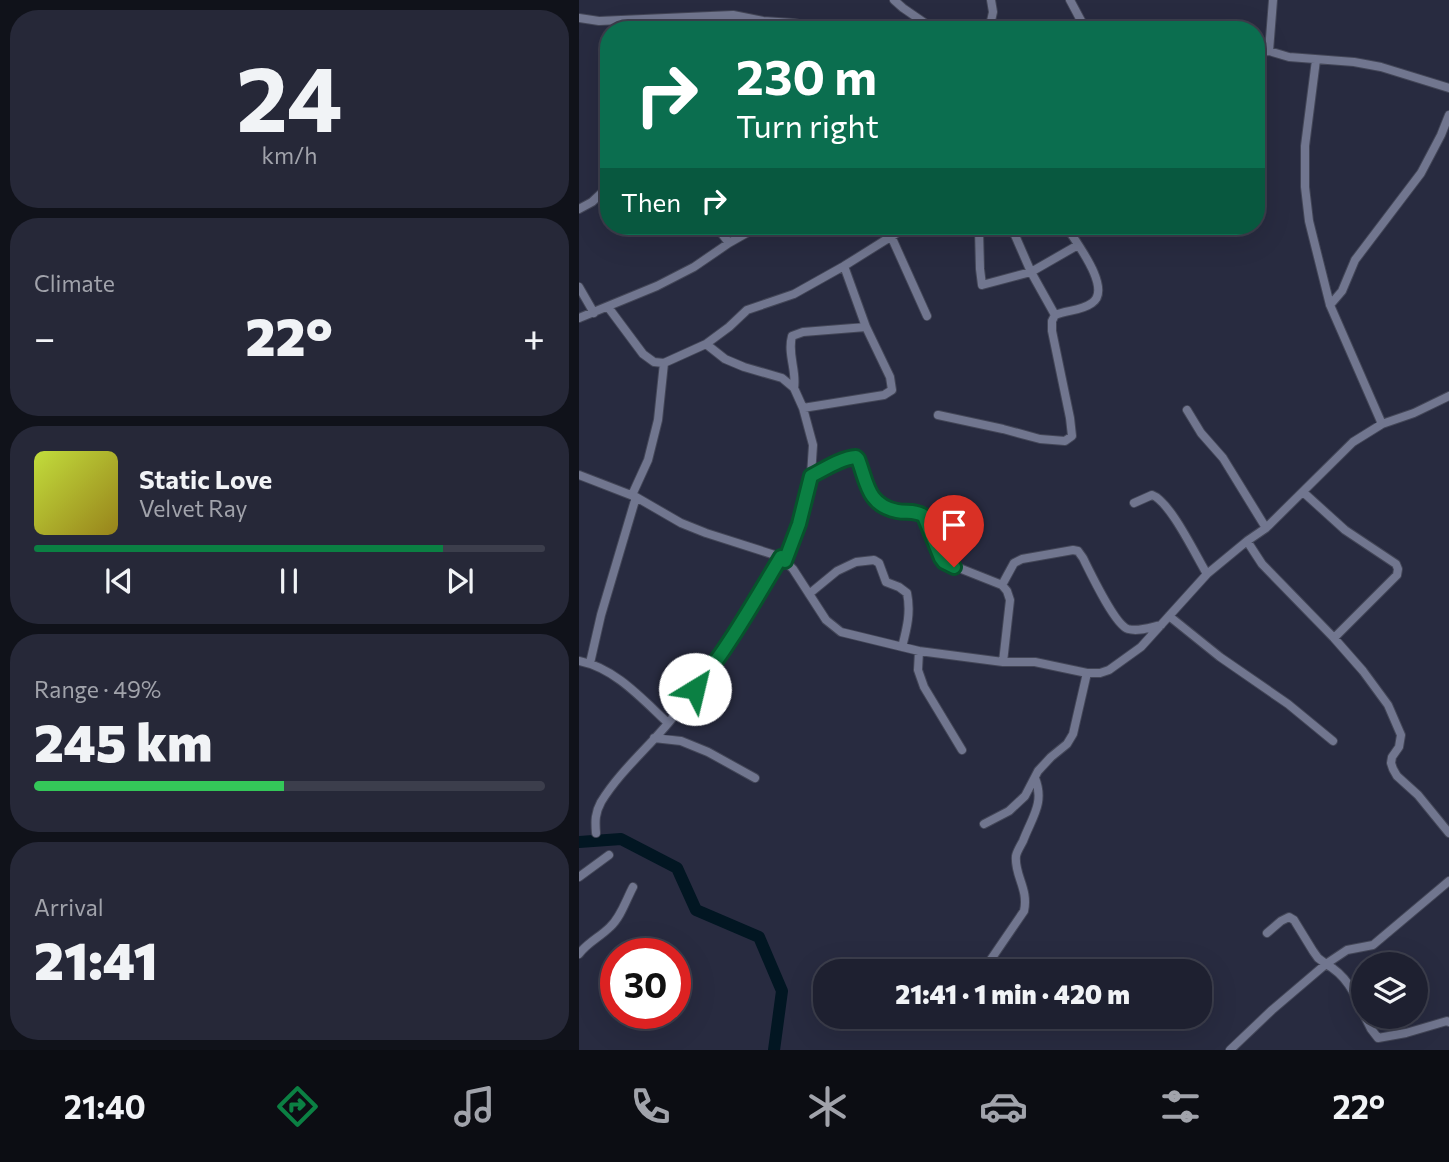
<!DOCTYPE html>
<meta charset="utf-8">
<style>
body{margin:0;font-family:Commissioner,sans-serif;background:#262838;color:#f1f3f6;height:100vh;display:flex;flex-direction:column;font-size:26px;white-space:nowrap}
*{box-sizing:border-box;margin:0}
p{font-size:23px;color:#a1a3ab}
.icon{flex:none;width:38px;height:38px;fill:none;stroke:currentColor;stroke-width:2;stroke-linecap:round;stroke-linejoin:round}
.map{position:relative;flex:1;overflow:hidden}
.panel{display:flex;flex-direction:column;gap:10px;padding:10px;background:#10121a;width:579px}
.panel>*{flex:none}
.hud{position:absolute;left:21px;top:21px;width:665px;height:214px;border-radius:28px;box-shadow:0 7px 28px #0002,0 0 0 2px #3c3e4c;background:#0b6e4f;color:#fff;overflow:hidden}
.controls{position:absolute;left:772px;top:952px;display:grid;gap:14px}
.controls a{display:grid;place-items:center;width:77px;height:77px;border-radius:50%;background:#1e2030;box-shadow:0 7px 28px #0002,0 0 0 2px #3c3e4c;font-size:35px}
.speed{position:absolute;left:21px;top:938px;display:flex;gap:14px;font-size:35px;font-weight:700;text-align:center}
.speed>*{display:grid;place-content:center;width:91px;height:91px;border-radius:50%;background:#1e2030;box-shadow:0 7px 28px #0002,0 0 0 2px #3c3e4c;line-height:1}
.speed .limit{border:10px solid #d22;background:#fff;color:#111}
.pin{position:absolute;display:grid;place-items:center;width:60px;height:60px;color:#fff;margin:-72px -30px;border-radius:50% 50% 50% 0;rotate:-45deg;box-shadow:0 0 7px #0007}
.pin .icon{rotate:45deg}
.me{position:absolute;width:77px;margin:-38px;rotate:36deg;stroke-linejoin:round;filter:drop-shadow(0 0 5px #0008)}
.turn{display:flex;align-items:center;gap:24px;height:147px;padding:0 21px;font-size:32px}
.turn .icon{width:91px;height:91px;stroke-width:2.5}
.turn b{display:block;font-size:49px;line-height:60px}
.then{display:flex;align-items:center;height:66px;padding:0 21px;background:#0003;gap:14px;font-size:26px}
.big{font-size:52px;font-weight:800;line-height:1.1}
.panel .widget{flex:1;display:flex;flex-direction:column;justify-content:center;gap:10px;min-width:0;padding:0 24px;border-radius:28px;background:#262838}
.panel .dial{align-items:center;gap:0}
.dial b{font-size:91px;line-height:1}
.song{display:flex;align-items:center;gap:21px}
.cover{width:84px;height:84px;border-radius:10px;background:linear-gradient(135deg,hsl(70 70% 55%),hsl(50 70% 35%))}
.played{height:7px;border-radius:4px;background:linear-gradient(90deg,#0b8043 80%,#3c3e4c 80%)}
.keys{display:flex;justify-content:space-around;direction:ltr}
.heat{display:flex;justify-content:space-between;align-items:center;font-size:38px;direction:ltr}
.charge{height:10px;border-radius:5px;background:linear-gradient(90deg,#34c759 49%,#3c3e4c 0)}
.trip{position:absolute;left:234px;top:959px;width:399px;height:70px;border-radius:28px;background:#1e2030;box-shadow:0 7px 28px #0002,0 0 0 2px #3c3e4c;font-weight:800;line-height:70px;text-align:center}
.tabs{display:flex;height:112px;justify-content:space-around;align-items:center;background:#0c0d13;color:#a1a3ab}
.tabs .icon{width:49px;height:49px}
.tabs .selected{color:#0b8043}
.tabs b{font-size:32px;color:#f1f3f6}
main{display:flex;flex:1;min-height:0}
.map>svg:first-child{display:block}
</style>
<main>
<section class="panel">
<div class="widget dial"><b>24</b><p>km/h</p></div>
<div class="widget"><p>Climate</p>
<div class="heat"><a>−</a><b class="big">22°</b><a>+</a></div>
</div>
<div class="widget">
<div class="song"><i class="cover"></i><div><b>Static Love</b><p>Velvet Ray</p></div></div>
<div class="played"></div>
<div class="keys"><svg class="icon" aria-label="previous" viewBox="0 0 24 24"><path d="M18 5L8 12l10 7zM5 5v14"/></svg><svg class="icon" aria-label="pause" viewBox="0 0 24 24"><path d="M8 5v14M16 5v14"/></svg><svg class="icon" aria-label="next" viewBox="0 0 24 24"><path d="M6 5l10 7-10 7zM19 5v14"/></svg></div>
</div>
<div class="widget"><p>Range · 49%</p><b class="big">245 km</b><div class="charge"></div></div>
<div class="widget"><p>Arrival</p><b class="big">21:41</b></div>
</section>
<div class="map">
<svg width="870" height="1050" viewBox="0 0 870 1050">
<rect width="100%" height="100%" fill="#282b40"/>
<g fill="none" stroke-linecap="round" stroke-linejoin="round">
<path stroke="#021622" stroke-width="12" d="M0,842L42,839L98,868L117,910L180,937L203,991L195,1050"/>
<defs>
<path id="minor" d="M315,0L324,8L356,30
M491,0L507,30
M0,18L20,21L154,15L184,21L214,23L254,30
M410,30L414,12L412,0
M690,51L694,0
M677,52L690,51L710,57L775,62L802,67L870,88
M737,60L726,146V187L730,221L751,305L803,424
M0,209L13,202L30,186
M137,226L150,243
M432,226L452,272L476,315
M400,231L401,269L403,285L452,272L499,245
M312,236L348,316
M0,287L15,313
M751,305L763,291L776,260L842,173L862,135L870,115
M29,307L64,354L75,362L85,363L127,344L150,327L168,310L215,294L265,266L329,226
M0,318L78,286L115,267L150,243L180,226
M127,344L146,359L165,367L203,378L215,388L224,408L234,445L232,476L220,524L206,561
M215,388C218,371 208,354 213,336L224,332L287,327
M224,408L305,395L313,390L311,377L287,327L265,266
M608,410L622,433L644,458L687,528
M359,415L424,429L461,439L486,441L493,436L491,418L473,331V321L476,315C488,310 502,311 513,303C534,289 496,241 487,226
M0,475L57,497L102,523L127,533L202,557L214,569L247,620L262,632L340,651L424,662H456L508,673H521L530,670L562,647L628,574L668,541L687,528L774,442L803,424L835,413L870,396
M232,476L266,460L277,457C286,469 284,486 294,498C309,516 329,506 345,516L358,551L365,562L423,585L428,591L431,600L424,662
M724,492L766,530L817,564L819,569L818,575L755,638
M53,495L69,460L79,420L85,363
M555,503L573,495C591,501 617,556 628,574
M668,541L683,564L755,638L784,671L809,705L822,735L820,747L813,757L812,763L814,769L818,776L839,795L870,833
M423,585L435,563L443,559L494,550L499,551L504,558C511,572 536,625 549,629C560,632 572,627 582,625
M230,594L258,571L277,562L295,560L300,563L307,582L320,587L328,593C332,612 328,628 323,647
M590,616L641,657L709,704L754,741
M340,651L339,670L345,687L383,750
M0,661C36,668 63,699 89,723
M11,663L22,615L57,497
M75,738L102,741L129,752L176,778
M405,824L430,811L446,796L459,771L472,757L488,744L494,734L508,673
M17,833C16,821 16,813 22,802C41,771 69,748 91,721C133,669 168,614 202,557
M0,877L30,855
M688,933L702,921L710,917L715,920L734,951L739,958L747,964L768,950L794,945L870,881
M0,954C8,943 21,937 31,927C42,917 47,900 54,887
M404,971L445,911C450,889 435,875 437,856C438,851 442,845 444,841C453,817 466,803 456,778
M786,1017L792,1029L799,1038L827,1033L868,1021L870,1022
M651,1050L693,1010L747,964C767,975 775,992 784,1012"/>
</defs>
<use href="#minor" stroke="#434657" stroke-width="10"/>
<use href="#minor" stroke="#71768f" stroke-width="8"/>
</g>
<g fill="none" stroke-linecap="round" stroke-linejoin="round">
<defs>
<path id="route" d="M116,689C149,648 175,602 202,557L206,561L220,524L232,476C246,469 262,458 277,457L279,459C288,482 288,505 318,511C328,513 336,510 345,516L362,558L365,562L375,567"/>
</defs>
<use href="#route" stroke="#07532c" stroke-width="18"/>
<use href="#route" stroke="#0b8043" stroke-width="12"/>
</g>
</svg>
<div class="controls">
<a><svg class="icon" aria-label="layers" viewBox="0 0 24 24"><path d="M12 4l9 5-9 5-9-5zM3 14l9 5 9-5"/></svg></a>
</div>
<div class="speed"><div class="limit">30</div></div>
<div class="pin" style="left:375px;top:567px;background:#d93025"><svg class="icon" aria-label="arrive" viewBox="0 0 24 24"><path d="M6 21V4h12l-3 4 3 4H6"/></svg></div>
<svg class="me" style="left:116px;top:689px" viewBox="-20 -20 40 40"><circle r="19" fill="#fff"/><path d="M0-13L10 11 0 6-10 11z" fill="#0b8043"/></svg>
<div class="trip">21:41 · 1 min · 420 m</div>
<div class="hud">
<div class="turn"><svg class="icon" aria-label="right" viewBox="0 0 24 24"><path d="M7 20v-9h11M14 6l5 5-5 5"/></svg><div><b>230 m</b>Turn right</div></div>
<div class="then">Then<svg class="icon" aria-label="right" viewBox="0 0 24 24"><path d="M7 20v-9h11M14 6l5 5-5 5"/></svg></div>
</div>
</div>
</main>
<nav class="tabs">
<b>21:40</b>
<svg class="icon selected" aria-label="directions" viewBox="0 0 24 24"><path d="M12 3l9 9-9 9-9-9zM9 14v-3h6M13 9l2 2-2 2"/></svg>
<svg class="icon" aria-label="music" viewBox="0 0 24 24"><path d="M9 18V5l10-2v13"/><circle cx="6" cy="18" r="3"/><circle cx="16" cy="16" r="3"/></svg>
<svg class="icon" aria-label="phone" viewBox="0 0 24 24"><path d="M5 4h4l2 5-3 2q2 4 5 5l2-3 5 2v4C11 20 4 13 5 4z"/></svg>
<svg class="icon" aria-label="climate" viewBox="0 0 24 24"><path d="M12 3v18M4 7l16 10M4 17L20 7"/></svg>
<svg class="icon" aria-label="car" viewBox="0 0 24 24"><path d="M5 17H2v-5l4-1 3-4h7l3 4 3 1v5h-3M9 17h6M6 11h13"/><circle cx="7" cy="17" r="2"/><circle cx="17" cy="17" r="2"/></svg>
<svg class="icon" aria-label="filters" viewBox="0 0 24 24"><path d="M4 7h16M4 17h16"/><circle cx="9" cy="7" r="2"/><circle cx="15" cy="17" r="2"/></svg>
<b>22°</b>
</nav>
